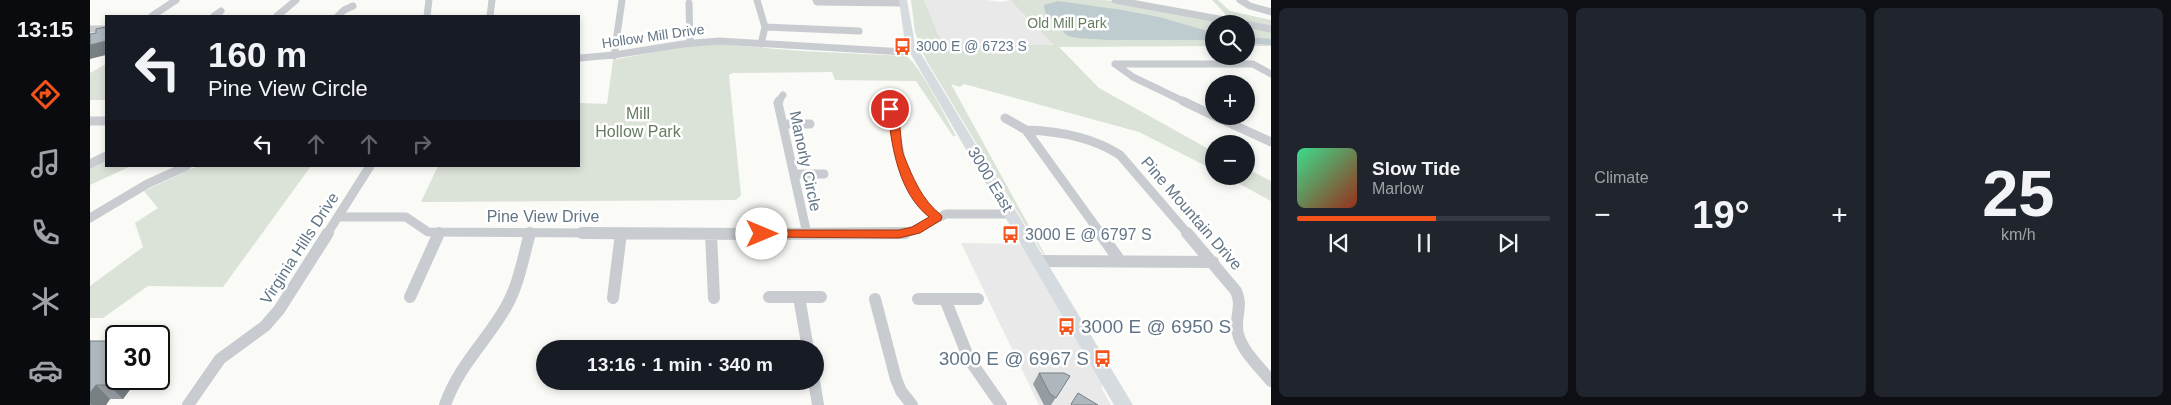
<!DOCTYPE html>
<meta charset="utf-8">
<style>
body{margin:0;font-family:Arial,sans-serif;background:#20242c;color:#f1f3f6;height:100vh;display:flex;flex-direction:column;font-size:19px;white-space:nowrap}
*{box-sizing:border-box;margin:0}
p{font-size:16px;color:#9ea1a6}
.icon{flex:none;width:28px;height:28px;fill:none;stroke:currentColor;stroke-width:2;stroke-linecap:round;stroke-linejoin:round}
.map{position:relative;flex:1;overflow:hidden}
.details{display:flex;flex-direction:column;gap:8px;padding:8px;background:#0d0f14;width:900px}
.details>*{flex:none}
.hud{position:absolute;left:15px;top:15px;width:475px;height:152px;border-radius:0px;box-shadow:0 2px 8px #0003;background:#171b24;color:#f1f3f6;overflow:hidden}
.fabs{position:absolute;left:1115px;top:15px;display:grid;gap:10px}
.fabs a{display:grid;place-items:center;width:50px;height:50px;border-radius:50%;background:#171b24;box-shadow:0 2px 8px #0003;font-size:25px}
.speed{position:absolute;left:15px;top:325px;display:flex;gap:10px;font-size:25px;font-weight:700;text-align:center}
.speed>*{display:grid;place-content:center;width:65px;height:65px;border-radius:50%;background:#171b24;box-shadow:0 2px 8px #0003;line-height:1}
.speed .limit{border:2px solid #111;border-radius:8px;background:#fff;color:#111}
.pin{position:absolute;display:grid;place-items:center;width:42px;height:42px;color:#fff;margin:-21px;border:2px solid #fff;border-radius:50%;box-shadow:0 1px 5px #0007}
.me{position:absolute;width:55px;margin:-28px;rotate:90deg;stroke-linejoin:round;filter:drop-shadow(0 0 4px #0008)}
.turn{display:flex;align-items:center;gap:18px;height:105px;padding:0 20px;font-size:22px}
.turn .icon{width:65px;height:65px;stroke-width:2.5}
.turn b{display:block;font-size:35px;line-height:42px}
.lanes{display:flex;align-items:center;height:48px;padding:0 20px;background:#0003;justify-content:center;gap:25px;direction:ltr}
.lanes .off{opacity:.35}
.big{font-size:38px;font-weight:700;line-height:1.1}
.details .widget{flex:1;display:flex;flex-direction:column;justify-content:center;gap:8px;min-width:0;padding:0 18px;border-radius:8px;background:#20242c}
.details .dial{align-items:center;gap:0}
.dial b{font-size:65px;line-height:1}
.song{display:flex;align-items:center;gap:15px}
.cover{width:60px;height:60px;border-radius:8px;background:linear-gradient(135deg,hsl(150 70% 55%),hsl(10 70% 35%))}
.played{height:5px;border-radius:2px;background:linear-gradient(90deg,#f5531c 55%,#363941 55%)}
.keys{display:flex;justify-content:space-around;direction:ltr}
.heat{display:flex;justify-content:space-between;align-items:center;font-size:28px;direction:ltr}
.details .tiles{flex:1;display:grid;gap:8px;grid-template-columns:repeat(3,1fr)}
.trip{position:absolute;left:446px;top:340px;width:288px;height:50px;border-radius:25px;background:#171b24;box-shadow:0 2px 8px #0003;font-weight:700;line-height:50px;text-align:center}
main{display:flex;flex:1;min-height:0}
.dock{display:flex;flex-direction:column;width:90px;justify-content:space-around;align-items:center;background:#090b0e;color:#9ea1a6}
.dock .icon{width:35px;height:35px}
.dock .active{color:#f5531c}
.dock b{font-size:22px;color:#f1f3f6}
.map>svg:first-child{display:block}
</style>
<main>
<nav class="dock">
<b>13:15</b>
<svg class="icon active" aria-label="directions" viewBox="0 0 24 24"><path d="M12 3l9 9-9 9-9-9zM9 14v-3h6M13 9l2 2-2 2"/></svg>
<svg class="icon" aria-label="music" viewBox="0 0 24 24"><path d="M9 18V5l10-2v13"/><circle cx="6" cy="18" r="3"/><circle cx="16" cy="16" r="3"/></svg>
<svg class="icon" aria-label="phone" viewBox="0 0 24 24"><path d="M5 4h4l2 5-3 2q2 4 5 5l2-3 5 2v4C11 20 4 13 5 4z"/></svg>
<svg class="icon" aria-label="climate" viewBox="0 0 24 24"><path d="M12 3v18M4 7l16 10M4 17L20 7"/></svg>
<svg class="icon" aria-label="car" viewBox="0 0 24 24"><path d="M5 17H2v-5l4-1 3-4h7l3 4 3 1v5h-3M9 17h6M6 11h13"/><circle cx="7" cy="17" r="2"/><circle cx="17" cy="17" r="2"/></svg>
</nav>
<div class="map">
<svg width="1181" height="405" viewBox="0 0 1181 405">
<rect width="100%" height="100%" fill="#fafaf7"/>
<path fill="#e8e9e8" d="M834,0H896L911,2L920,0L965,45H892L881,42L851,41Z
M871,243L932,244L1012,383V389L1021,405H949Z"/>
<path fill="#dbe2d8" d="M821,0H834L851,41L881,42L892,45H964L920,0H1015L1150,24H1124V46L969,47L1009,88L1124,152V170L1049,132L874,84L870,87L861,84L955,255L953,254L836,60L825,32Z
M1122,0H1128L1140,11L1181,20V28L1141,20Z
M1156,25L1181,30V46H1156Z
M628,44L712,51L816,56C829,63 857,120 866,136H863L826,81L745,80L742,72L643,73L639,75L651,195L646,200L331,202L348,166H489V103L517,104L523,60L591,47Z
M16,64V100H0V73Z
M16,161V166H41L0,185V169Z
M108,166H221L133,287L58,286L13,318H0V286L53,247L45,223L68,208L54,191Z
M1156,168L1181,181V201L1135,176H1156Z"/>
<path fill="#becbcf" d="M968,1L1032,10L1069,17L1121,32L1124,40H1020L987,38L978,36L967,26L955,12L954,5Z"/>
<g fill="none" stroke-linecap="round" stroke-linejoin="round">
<path fill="#becbcf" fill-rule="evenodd" d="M1156,37L1181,39V45L1156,43Z"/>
<path stroke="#c8ccd0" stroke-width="7" d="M667,0L675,27L671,44
M726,0L727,2L813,3
M1025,0L1156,24
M1150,0L1160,6L1181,12
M599,3L600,43
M62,16L86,0
M124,16L131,11
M187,16L206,0
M248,16L254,10L263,6
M337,16L339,0
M400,16L402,0
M1156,24L1181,29
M675,27L769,31
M0,29H16
M524,56L532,0
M489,58L524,55L593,44L629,41L814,52
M1025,64H1163L1181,74
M1025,64L1043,77L1095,102
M688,102L693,95"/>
<path stroke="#c8ccd0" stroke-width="9" d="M689,101L688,103L717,234
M1093,101L1124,116
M795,106L803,113C808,151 814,193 847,217
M1124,116L1181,142
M915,118L936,130L1011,234
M0,121H16
M693,124H720
M936,130C969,131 1002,137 1030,155L1098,234
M0,164L16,156
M704,174H734
M248,217H316L338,232L664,234
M0,218L57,184L97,166
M237,234L280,166
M348,234L349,232
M672,234H809L822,231L856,214H921"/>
<path stroke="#c8ccd0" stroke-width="12" d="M492,233L664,234
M1010,233L1030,261
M1097,233L1146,291C1152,304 1147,312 1147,325C1146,346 1169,366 1181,381
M621,234L624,298
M672,234L815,233
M948,261L1123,262
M320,297L349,233
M679,297H731
M709,297L718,349
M523,298L531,233
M785,299L806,379L811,391L822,405
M828,299H888
M855,299L879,359L911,405
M724,381L728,405
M98,405L130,359L175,326L189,310L238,233
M355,405C369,365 396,342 416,307C429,284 433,258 440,233"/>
<path fill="#d6dbdf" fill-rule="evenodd" d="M809,0H817L825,44L1043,405H1024L815,44Z"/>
</g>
<path fill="#959da3" d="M0,341L26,379L47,380L33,399H20L16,405H0Z
M949,373L980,376L961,405H954L943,384Z"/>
<path fill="#798084" d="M16,41V55L0,59V45Z
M26,376V379H46L47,380L33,399L19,385Z
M6,385L20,399L16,405H2L0,403V393Z"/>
<path fill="#adb7bd" stroke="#798084" d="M16,27V41L0,45V34L6,33V29Z
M0,341H26V376L19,385H6L0,393Z
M949,373H974L980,376L966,398L960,394Z
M988,393L1008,405H982L981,404Z"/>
<path fill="#f5531c" stroke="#9f3612" d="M800,106C813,110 809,144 814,156C823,178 832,200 851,215L852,217L851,220L830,233L809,238L668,237L666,234L668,231L672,230H809L822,227L839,217C809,193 802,149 798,113L795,109Z"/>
<defs>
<symbol id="bus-bare" viewBox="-9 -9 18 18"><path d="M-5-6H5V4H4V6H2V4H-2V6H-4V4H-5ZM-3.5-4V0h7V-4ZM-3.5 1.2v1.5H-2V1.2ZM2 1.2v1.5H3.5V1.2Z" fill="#f5531c" stroke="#fff" stroke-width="2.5" paint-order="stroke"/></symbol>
</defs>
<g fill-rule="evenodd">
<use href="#bus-bare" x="800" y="34" width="25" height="25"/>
<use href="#bus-bare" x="908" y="222" width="25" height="25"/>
<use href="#bus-bare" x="964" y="314" width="25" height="25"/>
<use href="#bus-bare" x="1000" y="346" width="25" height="25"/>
</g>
<g text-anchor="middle" stroke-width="5" stroke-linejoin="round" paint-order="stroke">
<g font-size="14" fill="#667c61" stroke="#fff">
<text x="977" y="28">Old Mill Park</text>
</g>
<g font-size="14" fill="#627585" stroke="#fff">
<text transform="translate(563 36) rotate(-8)" y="5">Hollow Mill Drive</text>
</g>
<g font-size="14" fill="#627585" stroke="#fff" text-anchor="start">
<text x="826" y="51">3000 E @ 6723 S</text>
</g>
<g font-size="16" fill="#667c61" stroke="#fff">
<text x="548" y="119">Mill<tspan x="548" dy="18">Hollow Park</tspan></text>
</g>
<g font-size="16" fill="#627585" stroke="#fff">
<text transform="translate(716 161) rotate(78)" y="6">Manorly Circle</text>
<text transform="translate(901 179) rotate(59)" y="6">3000 East</text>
<text transform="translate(1102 213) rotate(49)" y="6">Pine Mountain Drive</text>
<text x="453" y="222">Pine View Drive</text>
<text transform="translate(209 248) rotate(-57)" y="6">Virginia Hills Drive</text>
</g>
<g font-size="16" fill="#627585" stroke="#fff" text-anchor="start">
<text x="935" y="240">3000 E @ 6797 S</text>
</g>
<g font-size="19" fill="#627585" stroke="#fff" text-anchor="start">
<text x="991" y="333">3000 E @ 6950 S</text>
<text x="999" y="365" text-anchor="end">3000 E @ 6967 S</text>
</g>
</g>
</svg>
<div class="fabs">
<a><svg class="icon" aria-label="search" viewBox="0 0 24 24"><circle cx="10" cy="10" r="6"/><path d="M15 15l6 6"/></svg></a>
<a>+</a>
<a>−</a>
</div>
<div class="speed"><div class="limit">30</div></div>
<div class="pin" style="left:800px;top:109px;background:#d93025"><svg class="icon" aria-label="arrive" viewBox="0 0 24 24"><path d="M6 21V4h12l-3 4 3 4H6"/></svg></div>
<svg class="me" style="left:672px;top:234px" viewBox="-20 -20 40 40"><circle r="19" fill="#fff"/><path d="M0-13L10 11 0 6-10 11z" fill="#f5531c"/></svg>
<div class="trip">13:16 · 1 min · 340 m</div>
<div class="hud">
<div class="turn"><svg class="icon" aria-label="left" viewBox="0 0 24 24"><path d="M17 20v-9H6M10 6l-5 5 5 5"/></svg><div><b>160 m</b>Pine View Circle</div></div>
<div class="lanes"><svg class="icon" aria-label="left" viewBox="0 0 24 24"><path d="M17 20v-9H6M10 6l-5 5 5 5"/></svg><svg class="icon off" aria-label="ahead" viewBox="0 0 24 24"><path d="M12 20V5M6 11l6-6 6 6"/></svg><svg class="icon off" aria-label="ahead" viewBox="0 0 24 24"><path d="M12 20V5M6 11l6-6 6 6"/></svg><svg class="icon off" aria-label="right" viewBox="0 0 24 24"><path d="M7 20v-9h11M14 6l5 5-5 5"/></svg></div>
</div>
</div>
<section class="details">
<div class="tiles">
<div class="widget">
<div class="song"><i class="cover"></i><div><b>Slow Tide</b><p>Marlow</p></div></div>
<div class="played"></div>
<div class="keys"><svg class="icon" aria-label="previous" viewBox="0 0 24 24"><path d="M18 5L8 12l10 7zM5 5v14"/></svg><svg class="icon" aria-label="pause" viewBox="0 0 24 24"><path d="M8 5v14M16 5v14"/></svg><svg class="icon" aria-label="next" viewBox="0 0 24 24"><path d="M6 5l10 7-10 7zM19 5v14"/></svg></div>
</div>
<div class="widget"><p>Climate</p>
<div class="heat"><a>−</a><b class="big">19°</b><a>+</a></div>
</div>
<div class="widget dial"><b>25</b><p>km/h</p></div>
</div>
</section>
</main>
